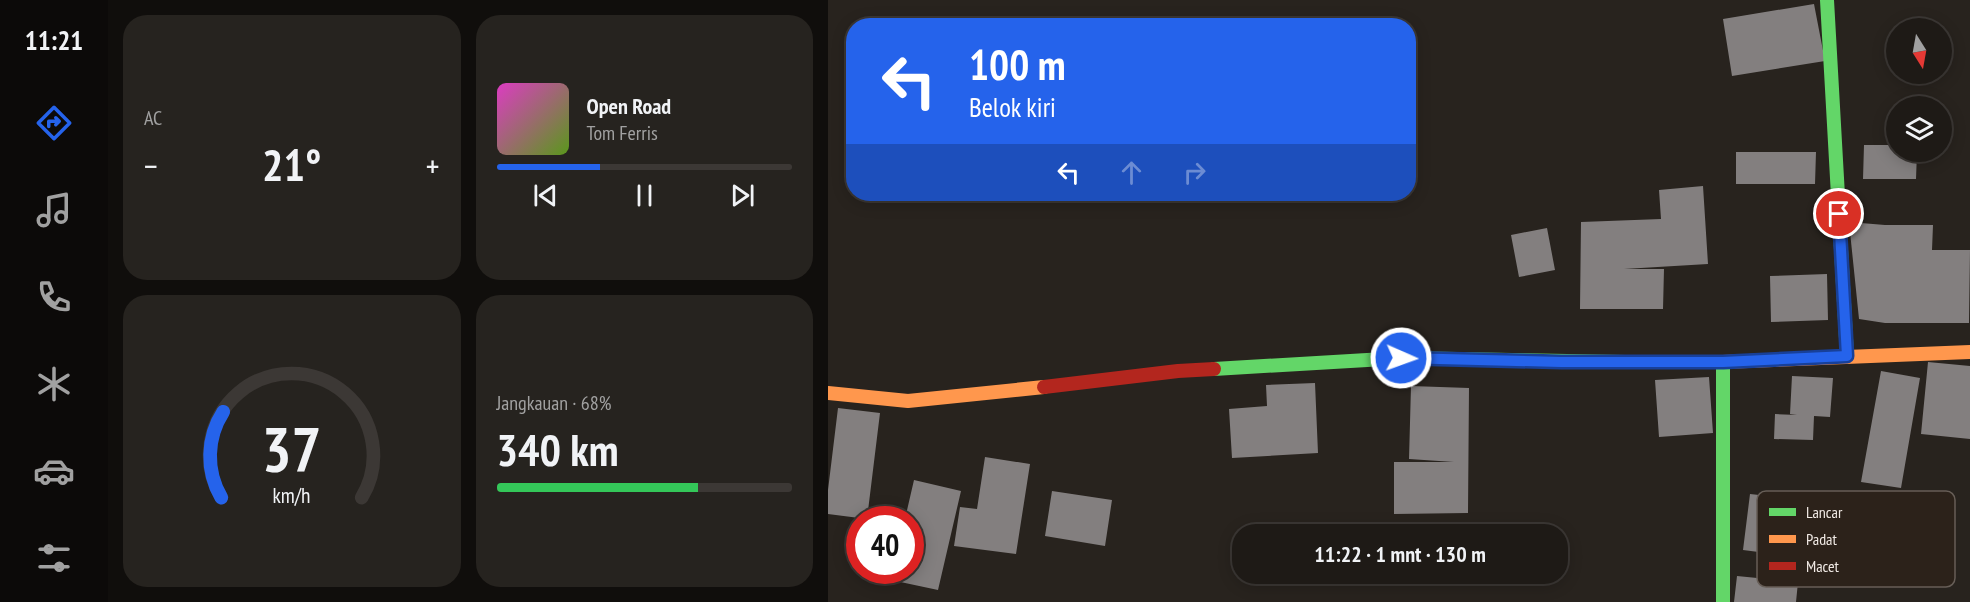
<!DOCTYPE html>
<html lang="id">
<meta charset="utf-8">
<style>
body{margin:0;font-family:"PT Sans Narrow",sans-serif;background:#26231f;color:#f1f3f6;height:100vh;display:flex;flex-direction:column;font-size:22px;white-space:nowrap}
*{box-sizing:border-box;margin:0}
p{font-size:20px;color:#a1a1a1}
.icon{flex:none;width:33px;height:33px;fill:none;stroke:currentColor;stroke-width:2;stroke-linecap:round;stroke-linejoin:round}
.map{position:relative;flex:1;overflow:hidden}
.details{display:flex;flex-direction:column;gap:15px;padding:15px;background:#100e0c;width:720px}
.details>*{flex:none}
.guide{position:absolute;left:18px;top:18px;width:570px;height:183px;border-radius:24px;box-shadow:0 3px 15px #0003,0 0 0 2px #3c3835;background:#2563eb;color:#fff;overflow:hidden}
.needle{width:39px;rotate:169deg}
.buttons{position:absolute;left:1058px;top:18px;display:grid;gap:12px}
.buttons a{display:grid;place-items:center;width:66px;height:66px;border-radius:50%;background:#1e1a16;box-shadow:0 3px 15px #0003,0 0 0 2px #3c3835;font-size:30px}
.speed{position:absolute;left:18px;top:506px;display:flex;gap:12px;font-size:30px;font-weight:700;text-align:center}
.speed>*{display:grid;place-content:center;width:78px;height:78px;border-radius:50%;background:#1e1a16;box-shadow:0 3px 15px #0003,0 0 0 2px #3c3835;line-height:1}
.speed .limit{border:9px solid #d22;background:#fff;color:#111}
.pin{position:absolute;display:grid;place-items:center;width:51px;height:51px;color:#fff;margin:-26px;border:3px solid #fff;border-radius:50%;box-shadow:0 2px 6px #0007}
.me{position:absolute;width:66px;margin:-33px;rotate:92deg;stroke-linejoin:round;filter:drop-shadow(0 0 4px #0008)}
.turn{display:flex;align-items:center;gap:21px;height:126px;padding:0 24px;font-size:27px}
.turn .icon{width:78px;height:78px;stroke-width:2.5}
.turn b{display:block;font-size:42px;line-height:51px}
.lanes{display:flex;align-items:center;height:57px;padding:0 24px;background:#0003;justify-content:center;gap:30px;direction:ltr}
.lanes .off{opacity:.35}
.big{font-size:45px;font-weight:700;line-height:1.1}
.details .widget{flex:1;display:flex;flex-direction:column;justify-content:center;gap:9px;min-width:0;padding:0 21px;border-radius:24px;background:#26231f}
.details .dial{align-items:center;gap:0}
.dial svg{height:156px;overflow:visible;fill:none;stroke:#3c3835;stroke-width:7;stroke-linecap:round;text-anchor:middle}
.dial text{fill:#f1f3f6;stroke:none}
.song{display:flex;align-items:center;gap:18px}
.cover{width:72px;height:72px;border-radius:9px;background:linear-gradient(135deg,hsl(310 70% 55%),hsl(90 70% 35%))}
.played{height:6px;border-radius:3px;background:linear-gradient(90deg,#2563eb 35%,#3c3835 35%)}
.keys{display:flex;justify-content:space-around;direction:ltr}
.heat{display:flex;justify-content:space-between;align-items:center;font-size:33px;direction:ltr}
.charge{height:9px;border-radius:4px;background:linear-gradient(90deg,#34c759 68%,#3c3835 0)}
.details .tiles{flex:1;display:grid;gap:15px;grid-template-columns:repeat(2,1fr)}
.trip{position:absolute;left:404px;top:524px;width:336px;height:60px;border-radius:24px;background:#1e1a16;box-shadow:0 3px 15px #0003,0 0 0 2px #3c3835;font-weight:700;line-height:60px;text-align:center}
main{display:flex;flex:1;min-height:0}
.dock{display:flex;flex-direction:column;width:108px;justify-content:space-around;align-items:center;background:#0c0a09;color:#a1a1a1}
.dock .icon{width:42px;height:42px}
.dock .on{color:#2563eb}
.dock b{font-size:27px;color:#f1f3f6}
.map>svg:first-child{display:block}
</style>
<main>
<nav class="dock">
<b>11:21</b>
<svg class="icon on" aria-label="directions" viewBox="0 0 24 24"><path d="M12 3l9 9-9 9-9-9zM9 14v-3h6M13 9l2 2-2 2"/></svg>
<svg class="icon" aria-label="music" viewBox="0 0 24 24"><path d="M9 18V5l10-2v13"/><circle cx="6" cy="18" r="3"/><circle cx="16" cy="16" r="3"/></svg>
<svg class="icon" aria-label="phone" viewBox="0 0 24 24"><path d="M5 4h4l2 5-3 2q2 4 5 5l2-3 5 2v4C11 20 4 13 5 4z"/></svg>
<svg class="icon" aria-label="climate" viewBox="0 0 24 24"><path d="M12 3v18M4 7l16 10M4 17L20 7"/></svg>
<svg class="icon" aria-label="car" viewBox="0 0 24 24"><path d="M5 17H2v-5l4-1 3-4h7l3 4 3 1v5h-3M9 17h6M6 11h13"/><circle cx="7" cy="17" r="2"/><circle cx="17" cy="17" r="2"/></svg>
<svg class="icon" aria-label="filters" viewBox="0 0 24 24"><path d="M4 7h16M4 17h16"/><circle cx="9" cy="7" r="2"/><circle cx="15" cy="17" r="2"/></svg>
</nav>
<section class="details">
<div class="tiles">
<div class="widget"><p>AC</p>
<div class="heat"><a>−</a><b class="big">21°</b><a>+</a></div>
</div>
<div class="widget">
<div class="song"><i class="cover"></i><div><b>Open Road</b><p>Tom Ferris</p></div></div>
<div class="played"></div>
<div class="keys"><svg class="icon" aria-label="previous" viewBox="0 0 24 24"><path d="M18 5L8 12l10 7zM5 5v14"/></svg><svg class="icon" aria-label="pause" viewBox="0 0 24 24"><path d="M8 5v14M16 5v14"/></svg><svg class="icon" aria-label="next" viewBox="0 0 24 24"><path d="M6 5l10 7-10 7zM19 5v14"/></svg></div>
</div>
<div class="widget dial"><svg viewBox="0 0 100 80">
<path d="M14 69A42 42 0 1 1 86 69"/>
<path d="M14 69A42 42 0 0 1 15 25" stroke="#2563eb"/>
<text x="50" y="56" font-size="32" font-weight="700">37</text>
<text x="50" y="72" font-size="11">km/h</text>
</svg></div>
<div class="widget"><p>Jangkauan · 68%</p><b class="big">340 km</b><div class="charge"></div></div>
</div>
</section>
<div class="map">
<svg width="1142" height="602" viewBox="0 0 1142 602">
<rect width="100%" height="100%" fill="#28231e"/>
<path fill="#837f7f" d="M986,4L997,61L904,76L895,19Z
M1036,145H1068V152H1089L1088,179H1035Z
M908,152H988L987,184H908Z
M875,186L880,264L796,269H836L835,309H752L753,222L833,219L831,190Z
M1021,222L1057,225H1105L1104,250H1142L1141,323H1057L1031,319Z
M719,228L727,270L691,277L683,235Z
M999,274L1000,320L943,322L942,276Z
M1100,362L1142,366V439L1093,434Z
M1053,371L1092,378L1073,488L1033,482Z
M964,376L1005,378L1002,417L986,416L985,440L946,439L947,414L969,415L962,414Z
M881,377L885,433L831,437L827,380Z
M487,383L490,453L404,458L401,409L439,406L438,385Z
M583,386L641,388L640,513L566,514V462H626L581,459Z
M10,408L52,413L39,519L0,514V490Z
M157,457L202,464L188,554L126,546L132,507L149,509Z
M86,480L133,491L110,590L63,580L65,570H82V519H77Z
M224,491L284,500L277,546L217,536Z
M922,494L985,501L979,558L915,550Z
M909,576L970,582L968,602H906Z"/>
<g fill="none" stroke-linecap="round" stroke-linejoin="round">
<path stroke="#63d668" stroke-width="14" d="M999,0L1019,356
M895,362V602
M386,369L573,358L797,362"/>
<path stroke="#ff974d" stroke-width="14" d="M797,362H895L1142,352
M0,393L80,401L216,387"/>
<path stroke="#b3261e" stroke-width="14" d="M216,387L350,371L386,369"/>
</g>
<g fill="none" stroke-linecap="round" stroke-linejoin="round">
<defs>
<path id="route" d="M573,358L733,362H895L1019,356L1011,214"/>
</defs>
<use href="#route" stroke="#184099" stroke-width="15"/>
<use href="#route" stroke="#2563eb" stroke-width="10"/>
</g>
<rect x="929" y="491" width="198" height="96" rx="9" fill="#2c221a" stroke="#675e57" stroke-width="1.5"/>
<rect x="941" y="508" width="27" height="8" fill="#63d668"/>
<rect x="941" y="535" width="27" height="8" fill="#ff974d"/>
<rect x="941" y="562" width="27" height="8" fill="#b3261e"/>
<g font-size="16" fill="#f1eae5">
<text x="978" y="518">Lancar</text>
<text x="978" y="545">Padat</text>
<text x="978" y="572">Macet</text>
</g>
</svg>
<div class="buttons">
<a><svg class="needle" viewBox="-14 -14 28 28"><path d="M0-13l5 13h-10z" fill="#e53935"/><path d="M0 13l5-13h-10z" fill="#a1a1a1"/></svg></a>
<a><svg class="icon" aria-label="layers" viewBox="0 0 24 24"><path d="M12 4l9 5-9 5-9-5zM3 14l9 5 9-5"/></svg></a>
</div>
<div class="speed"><div class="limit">40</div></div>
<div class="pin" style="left:1011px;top:214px;background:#d93025"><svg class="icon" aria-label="arrive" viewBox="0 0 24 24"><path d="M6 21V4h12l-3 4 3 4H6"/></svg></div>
<svg class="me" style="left:573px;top:358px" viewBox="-20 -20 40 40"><circle r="17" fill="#2563eb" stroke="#fff" stroke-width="3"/><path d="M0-11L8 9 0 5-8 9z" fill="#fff"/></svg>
<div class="trip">11:22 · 1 mnt · 130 m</div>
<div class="guide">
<div class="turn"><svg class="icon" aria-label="left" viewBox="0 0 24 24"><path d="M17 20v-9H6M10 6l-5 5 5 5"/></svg><div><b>100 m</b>Belok kiri</div></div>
<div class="lanes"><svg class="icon" aria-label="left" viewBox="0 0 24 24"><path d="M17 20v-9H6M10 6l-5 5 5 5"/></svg><svg class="icon off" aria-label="ahead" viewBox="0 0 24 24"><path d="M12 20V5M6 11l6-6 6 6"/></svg><svg class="icon off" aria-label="right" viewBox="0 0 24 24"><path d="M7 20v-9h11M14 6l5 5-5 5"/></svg></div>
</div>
</div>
</main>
